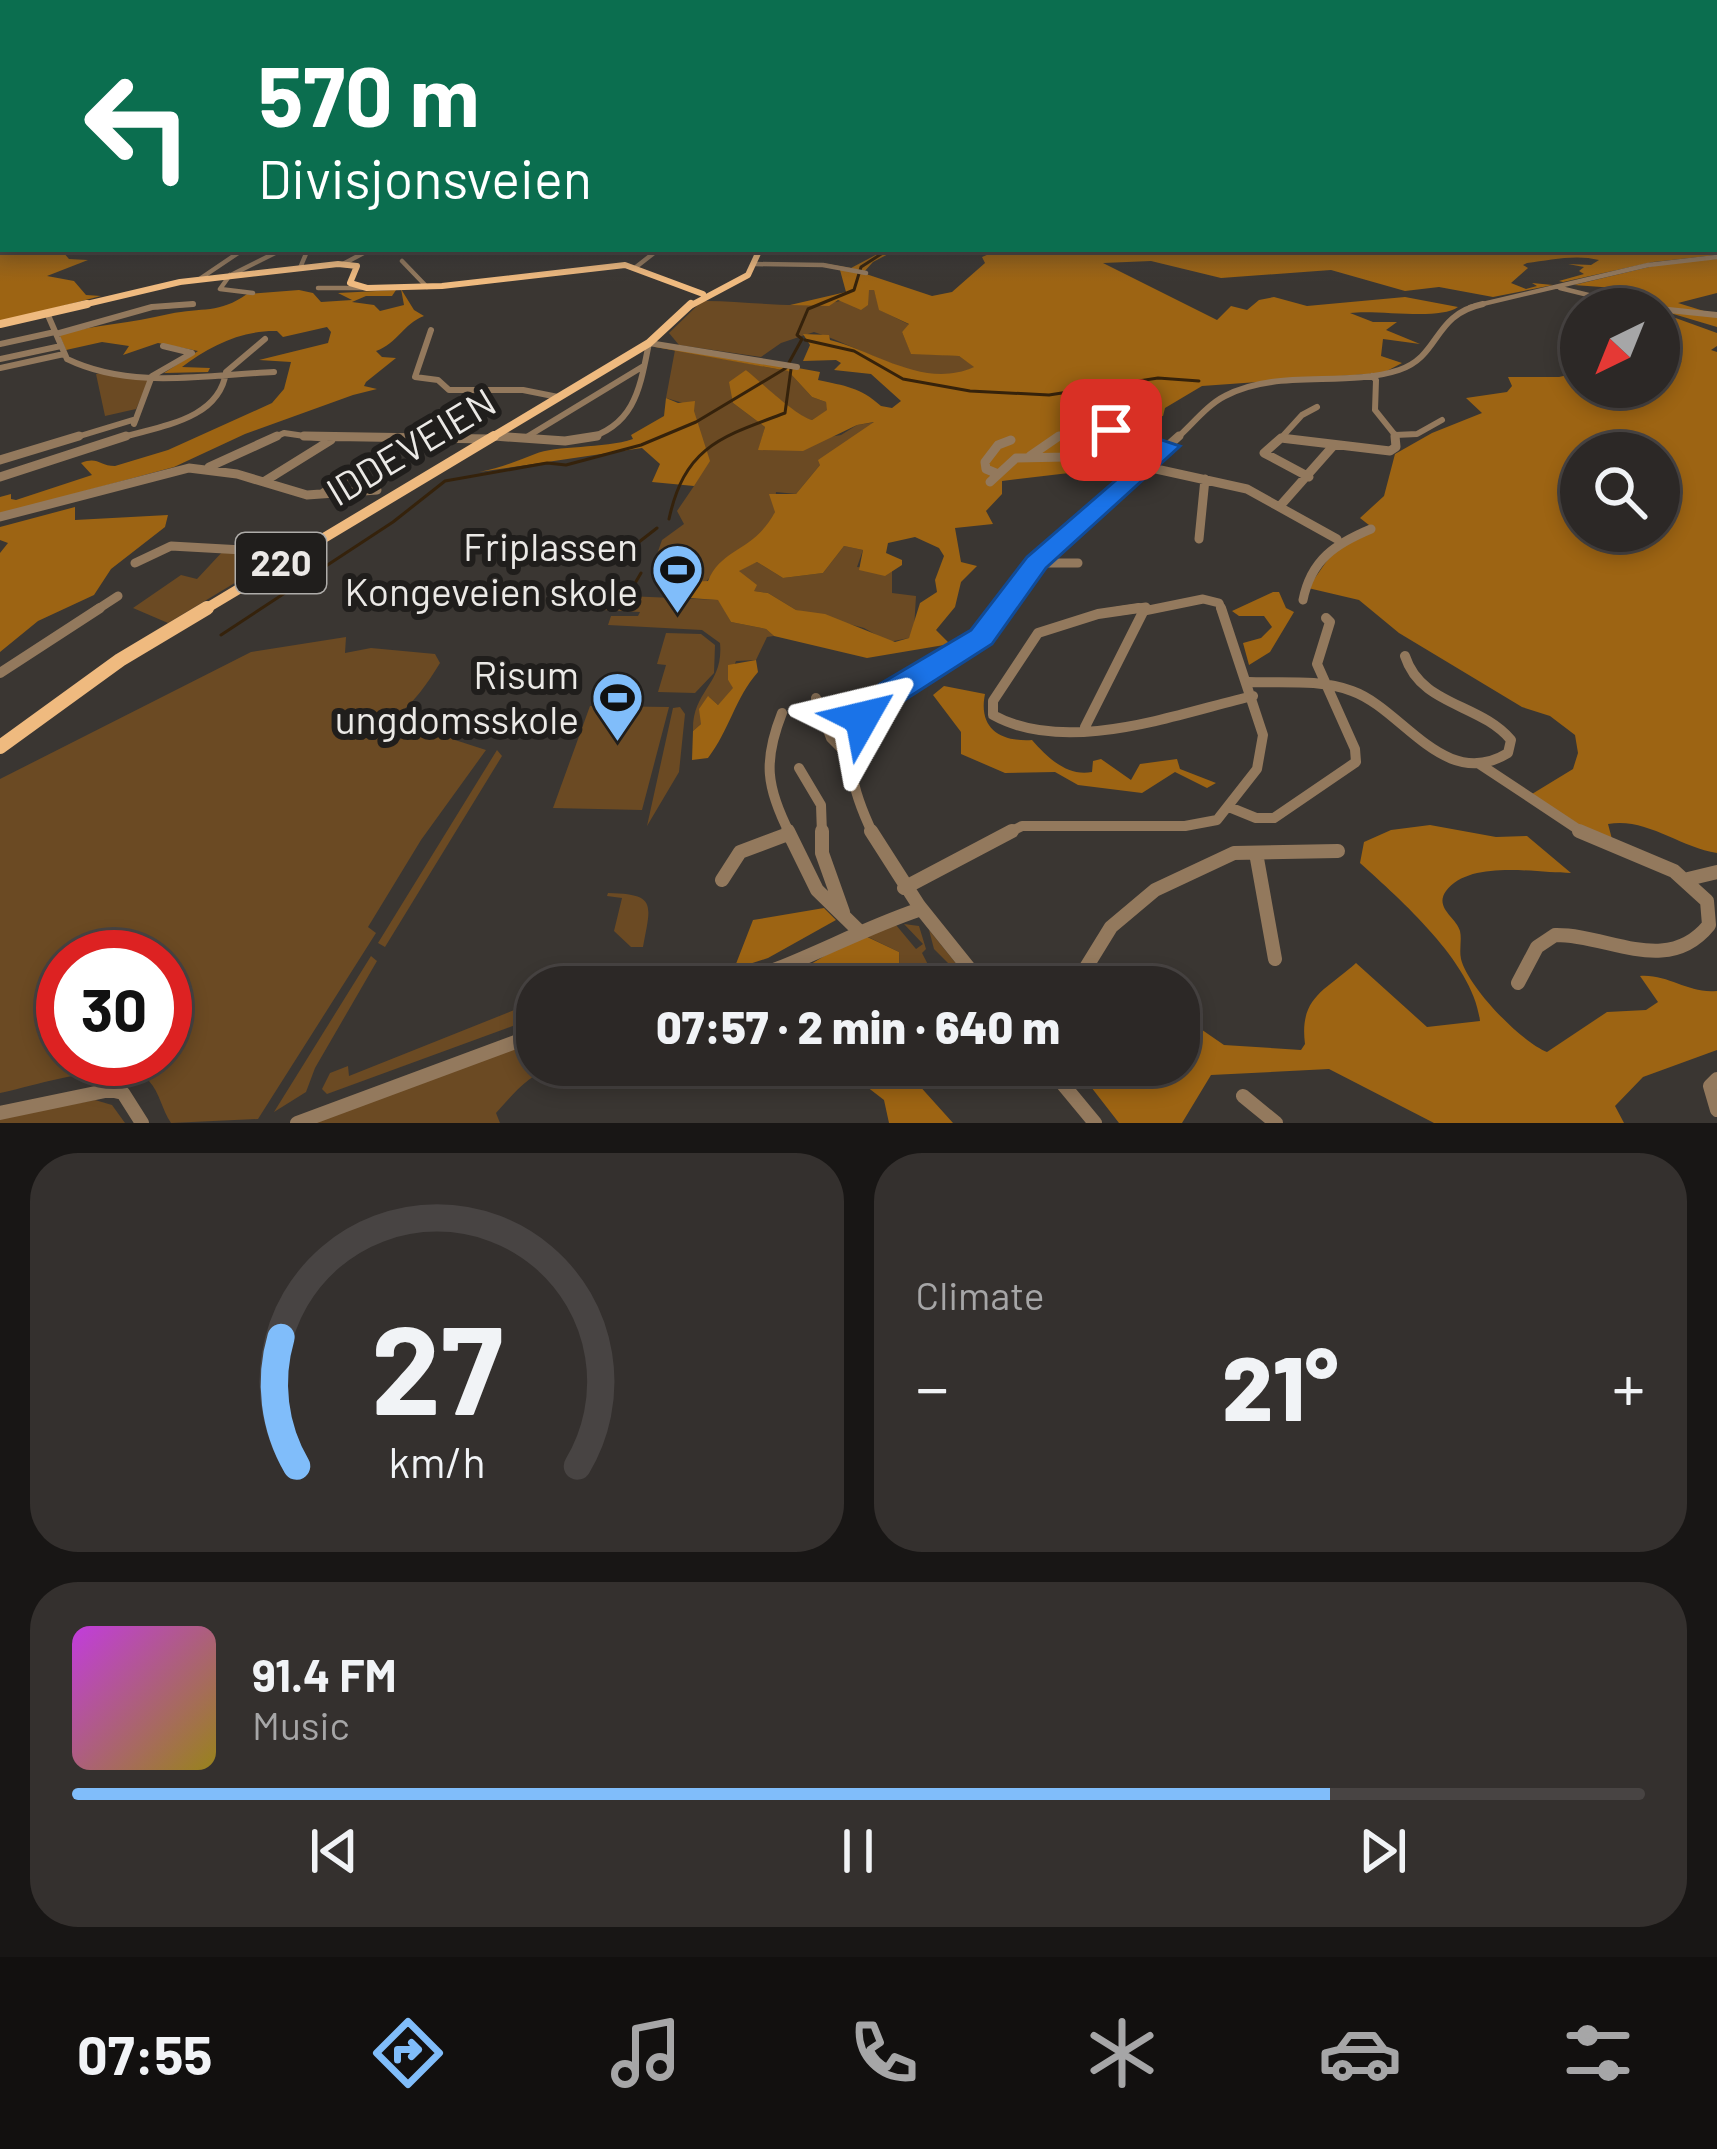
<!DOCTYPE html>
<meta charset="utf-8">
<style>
body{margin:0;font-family:Barlow,sans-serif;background:#34302e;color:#f1f3f6;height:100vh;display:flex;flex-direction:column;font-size:45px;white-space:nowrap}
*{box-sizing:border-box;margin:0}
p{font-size:39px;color:#a6a6a7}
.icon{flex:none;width:66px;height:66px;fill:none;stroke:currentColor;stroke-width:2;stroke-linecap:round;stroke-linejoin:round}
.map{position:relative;height:1123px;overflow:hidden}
.panel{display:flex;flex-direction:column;gap:30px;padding:30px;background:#181615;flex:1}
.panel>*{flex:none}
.guide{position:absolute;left:0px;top:0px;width:1719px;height:252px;box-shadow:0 6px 18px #0003,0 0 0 3px #484443;background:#0b6e4f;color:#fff;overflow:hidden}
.needle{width:78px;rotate:223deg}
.fabs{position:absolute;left:1560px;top:288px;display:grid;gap:24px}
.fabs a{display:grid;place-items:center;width:120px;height:120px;border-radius:50%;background:#2c2826;box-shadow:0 6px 18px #0003,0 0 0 3px #484443;font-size:60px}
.speed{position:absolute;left:36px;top:930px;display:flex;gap:24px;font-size:60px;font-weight:700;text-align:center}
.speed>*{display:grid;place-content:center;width:156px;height:156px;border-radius:50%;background:#2c2826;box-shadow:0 6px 18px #0003,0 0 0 3px #484443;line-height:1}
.speed .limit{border:18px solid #d22;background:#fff;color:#111}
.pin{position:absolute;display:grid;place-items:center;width:102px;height:102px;color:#fff;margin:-51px;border-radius:24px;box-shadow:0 6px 18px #0006}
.me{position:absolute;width:132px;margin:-66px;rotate:53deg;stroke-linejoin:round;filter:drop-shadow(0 0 9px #0008)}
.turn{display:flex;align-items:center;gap:42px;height:252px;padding:0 60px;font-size:54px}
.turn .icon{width:156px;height:156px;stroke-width:2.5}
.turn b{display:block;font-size:84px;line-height:102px}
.big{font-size:90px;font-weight:800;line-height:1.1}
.panel .card{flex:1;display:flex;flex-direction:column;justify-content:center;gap:18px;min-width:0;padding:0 42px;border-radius:48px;background:#34302e}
.panel .dial{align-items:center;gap:0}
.dial svg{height:312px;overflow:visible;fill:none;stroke:#484443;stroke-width:7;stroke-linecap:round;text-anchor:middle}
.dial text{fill:#f1f3f6;stroke:none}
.song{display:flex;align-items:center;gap:36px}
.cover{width:144px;height:144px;border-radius:18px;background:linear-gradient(135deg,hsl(290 70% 55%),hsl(50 70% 35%))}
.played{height:12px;border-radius:6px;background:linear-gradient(90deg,#80bdfa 80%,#484443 80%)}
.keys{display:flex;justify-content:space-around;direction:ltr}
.heat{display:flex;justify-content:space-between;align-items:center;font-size:66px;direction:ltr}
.panel .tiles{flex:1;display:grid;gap:30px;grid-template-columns:1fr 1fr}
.card:last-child{grid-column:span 2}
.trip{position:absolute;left:516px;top:966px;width:684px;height:120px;border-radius:48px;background:#2c2826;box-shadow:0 6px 18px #0003,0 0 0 3px #484443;font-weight:800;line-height:120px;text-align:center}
.tab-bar{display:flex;height:192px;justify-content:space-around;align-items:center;background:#12100f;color:#a6a6a7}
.tab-bar .icon{width:84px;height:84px}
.tab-bar .current{color:#80bdfa}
.tab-bar b{font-size:54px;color:#f1f3f6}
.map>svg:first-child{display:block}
</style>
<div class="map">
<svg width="1717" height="1123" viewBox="0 0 1717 1123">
<rect width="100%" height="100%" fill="#3a3632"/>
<path fill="#6b4a23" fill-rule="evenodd" d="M869,290H874L880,310L910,325L902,332L911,353L959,356L975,367C967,370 956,377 948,377C906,376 852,344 814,332L781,343L761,357L679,345L669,333L702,301C755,300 825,316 869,290Z
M675,350L788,371L812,397L826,402L828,410L812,420L799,417L746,370L733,403L765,427L759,449L841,435L857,425L876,422L820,465L796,494L776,492C775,499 776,506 775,512C767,545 723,560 705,583L688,582L656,557L662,540L684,524L677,511L694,486L683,403L666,398Z
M101,373L149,380L136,409L105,416L96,374Z
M844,546L863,550L857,567L892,570V593L916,596L914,629L909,638L889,642L864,628L796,610L768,593L754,591L738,570L757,562L783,578L823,573Z
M224,550L285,553L168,623L133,608L181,575L197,579Z
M638,581L627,596L719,600L731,622L766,629L774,636L767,637L756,660L736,661L728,680L734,688L718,705L709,697L701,724L693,731C692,690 724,685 720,643L702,630L608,625L611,616H638L640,612L603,610L607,600L597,591Z
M666,633L701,634L715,645L714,673L695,693L658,692L666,665L657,664Z
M346,637L345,653L371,648L435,654L440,663C427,684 415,702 395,717L391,745L431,720L455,740L486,750L421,840L368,927L376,933L258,1119L171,1123C162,1110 160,1093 149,1081C124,1056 34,1086 0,1093V779L251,652ZM63,957H165V1059H63Z
M590,706L669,707L642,810L553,808Z
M680,707L685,714L679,772L647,826L673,708Z
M497,750L502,756L385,947L378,943Z
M608,893C657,894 651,904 643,947H631L614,931L622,898L607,896Z
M904,924L919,926L926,949L922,953L938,984L958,973L934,949L929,930L975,987H901L899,952L862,934L896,925L916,949L923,944Z
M371,956L377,961L315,1068L306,1092L274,1112Z
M537,1001V1017L327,1094L322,1089L330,1073L348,1066L349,1076Z
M537,1040V1065H556C528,1075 515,1092 496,1113L500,1123H311Z
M950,1065H1036L1055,1089L916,1082Z
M95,1100L112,1105L125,1123H0V1118Z"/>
<path fill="#9d6413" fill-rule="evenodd" d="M0,236L3,249H68L63,252L69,259L88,260L47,276L74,281L86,295L101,296L0,322Z
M1717,245V255L1653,262L1563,282L1559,281L1584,274L1579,271L1584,267L1568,264L1591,265L1599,260C1576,254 1550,260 1527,263L1523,265L1528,268L1511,283L1526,289L1537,286L1532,283L1553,285L1493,297L1439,287L1405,291L1331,270L1221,278L1151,261L1103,263L1217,320L1231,306L1247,310L1259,300L1274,297L1307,306L1405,297L1458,307C1438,321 1377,309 1350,313L1373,322H1397L1386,330L1420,344L1383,339L1381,356L1402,363L1383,373L1202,386L1165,408L1163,416L1151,418L1140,437L1112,451L1111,456L1126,463L1120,467L1002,481V494L986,511L993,524L955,528L961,562L977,566L961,582L955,607L936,630L950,644L867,658L774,636L766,629L731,622L718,600L675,597L656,557L679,569L688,582L708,581C722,547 753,553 775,512L769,494H796L820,465L818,460L874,422L857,425L803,451L758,450L765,427L733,403L729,382L746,370C761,382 796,416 812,420L827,410L826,402L812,397L788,371L655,347L656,342L820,372L818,380C845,386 860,387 881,406L892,408L901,401L871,374L834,370L841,363L836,360L803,361L810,345L803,334L829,335L830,340C879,353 925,389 974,367L959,356L911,354L902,332L909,324L879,310L874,290H869L868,305L861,310L838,300L829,306L790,305L846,292L840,270L822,263L851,268L887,249H898L873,262L863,273L932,296L952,292L985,263L982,257L1001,249L1578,252ZM915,537L939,548L944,556L935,580L937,592L920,603L909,638L895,642L825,614L796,610L768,593L754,591L757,585L739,571L757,562L783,578L823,573L844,546L863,550L859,570L885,576L902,565V560L886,553L888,543Z
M1717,259V293L1678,303L1717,315V327L1633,302L1628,296L1643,295L1642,290L1574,285L1670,262Z
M401,289L414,310L424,316C403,324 398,343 376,351L382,357L396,358L366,382L364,386L377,389L353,395L245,434L174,467L0,514V497L11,494V499L16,500L92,475L81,463C98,456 99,466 115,466L168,450L272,403L284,389L291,362L259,360L328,343L331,332L327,327L283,337L277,331C242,330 209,346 182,367L210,368L208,372L164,373L198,351L158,343L123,355L129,346L102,342L66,350L59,334C97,325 131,323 169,314C203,307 219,314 247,294L299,290L313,293L321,302L352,300L338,293L396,290L392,296H366L352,302L374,305L380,311L404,305Z
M1659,312L1717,333V346L1711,350L1717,352V853C1679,847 1646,817 1608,824L1612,839L1585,829L1532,794L1573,769L1578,753L1575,735L1550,716L1522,707L1399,633L1359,600L1308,588L1333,552L1374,529L1360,518L1384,496L1395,454L1432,433L1482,413L1466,398L1507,392L1512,386L1508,377H1559L1581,372V387H1659V366L1682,362L1659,352V347L1668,345L1672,334L1659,325ZM1581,453H1659V531H1581Z
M666,398L678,403L695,401L694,411L710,461L694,486L652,482L660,464L642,448L479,472C500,468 517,461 535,454C555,445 604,449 633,439L631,435L664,416Z
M75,507V520L168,515L165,527L111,569L94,595L38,621L0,652V553L8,543L0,540V527Z
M1273,592H1279L1286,608L1294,612L1270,652L1249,665L1243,643L1261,638L1272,627L1264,616H1239L1232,611Z
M756,660L758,672C735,698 729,731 708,758L692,760L693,731L701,724L699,709L708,696L718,705L733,688L728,680V665Z
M944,686L985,694C978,728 1000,742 1032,740C1047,757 1067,777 1092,772L1093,761L1101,759L1131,780L1140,764L1177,759L1180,769L1216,783L1207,788L1175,772L1142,793L1078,785L1055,772L1005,773L961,754V732L933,695Z
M1430,825L1496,837L1527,836L1571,873C1537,873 1470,859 1446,891C1434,908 1456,917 1460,931C1462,940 1459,950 1461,959C1468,987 1521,1042 1547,1052L1607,1012L1646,1010L1658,1002L1640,976C1669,974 1688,994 1717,991V1050L1643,1077L1615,1106L1624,1123H1434L1329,1069L1211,1075L1182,1123H1119L1074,1065H1179V1014L1224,1045L1301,1050L1305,1044C1299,997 1325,991 1356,963L1427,1027L1480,1021C1474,964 1402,901 1360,863L1364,842L1391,830Z
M824,908L836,920L768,958L734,969L753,920Z
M861,934L899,952L900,987H801L796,973Z
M699,1065H950L917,1083L953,1123H889L884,1100L849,1073L756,1080Z"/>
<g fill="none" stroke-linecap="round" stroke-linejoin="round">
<path stroke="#35220b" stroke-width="3" d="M805,340L854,351L903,379L970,391L1049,395L1158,378L1199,381
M669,519C685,446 721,437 785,413L791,369
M627,559L630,549L657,528
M634,585L641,573
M221,635L393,522L445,481L547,463L566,465L641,445L696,422L786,368L802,339L797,335L808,309L854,290L861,267L889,249"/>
<path stroke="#93795d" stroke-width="4.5" d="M402,261L427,287
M343,264L371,249
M755,264L823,265L866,273
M636,267L659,249
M300,268L308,249
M230,275L220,289L253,293
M231,275L283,249
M201,278L244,249
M318,288H367
M1560,288L1637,307
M157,307L193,304
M1470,307L1648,265L1717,257"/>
<path stroke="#93795d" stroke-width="6" d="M1612,304L1658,309
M1659,309L1717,315
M47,313L67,359C131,390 206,375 274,372
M431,330L415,377L438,380L449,390H523L558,397
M56,334L152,307L193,304
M0,344L55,332
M0,359L61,346
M0,368L64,354
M1372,376L1376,380L1375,410L1395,435L1417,434L1442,420
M134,424L152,376L192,353L163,346
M1117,430L1115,425L1131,409
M494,436L524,439
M525,438L642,367
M1281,438L1302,415L1317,407
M70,439L136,419
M117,439C158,426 219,421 226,372L265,339
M271,439L284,433L325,439
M482,439H489
M585,439C635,426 640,388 649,343L797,367
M1053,439L1077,428
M1096,439L1111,430L1144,439
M1176,439C1191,426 1207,405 1225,396C1277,368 1345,388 1399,370C1441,356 1432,315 1483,304
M1280,439H1290"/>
<path stroke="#93795d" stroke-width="9" d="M304,436L489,439
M494,436L565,441L597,436
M1133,436L1169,446
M1030,456L1059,436
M0,460L79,436
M209,467L277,436
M1147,467L1247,489L1337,539
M998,474L986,469L985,462L998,445L1011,440
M0,477L126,436
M1309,477L1264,453L1281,438L1390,451L1396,447L1395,436
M265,481L331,440
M990,482L1016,458L1067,457L1101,436
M322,494L401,439
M1280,506L1334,445
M0,517L189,468L237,474L307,495L377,490
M1199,539L1205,479
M135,563L171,546L298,553
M1037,563H1078
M1303,600C1311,560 1335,544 1371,529
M95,611L118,596
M1001,611L1037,563L1179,436
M1118,611L1146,607
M1144,611L1203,599L1219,603L1222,611"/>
<path stroke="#93795d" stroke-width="10" d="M1139,608L1098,614L1038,633L993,701V715C1067,756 1176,714 1253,696
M0,673L100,608
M1249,682C1283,683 1320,679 1352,691C1403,709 1444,792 1508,753L1511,740C1480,703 1421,706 1405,656
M816,698L831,738L847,754
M782,713C763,761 766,787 790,834
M1085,727L1145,608
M1478,763L1585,834
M799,768L821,805L822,834
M1229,807L1256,818H1274L1356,762L1355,749L1317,664L1330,622L1326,618
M873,834C798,679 931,703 1003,608
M1006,834L1022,826H1185L1217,820L1257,769L1263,735L1221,608"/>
<path stroke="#93795d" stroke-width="14" d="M788,831L817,890L858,930
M822,831V853L843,912
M871,831L919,906L984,987
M1256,853L1275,959
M1688,879L1717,872
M722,880L740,852L788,834
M904,888L1012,831
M1518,983L1537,947L1555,935C1608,934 1667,977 1709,925L1707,901L1674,871L1579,831
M721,987C790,970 850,933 918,910
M1074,987L1111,927L1155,890L1234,853L1338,851
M1047,1065L1095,1123
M1717,1079L1710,1086L1717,1110
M1243,1096L1276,1123
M0,1113L110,1090L123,1093L142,1123
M297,1123L537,1034"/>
<path stroke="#efba7f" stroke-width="6" d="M74,307L180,282L338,264L357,266L350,283L367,288L442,286L625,265L703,294
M688,307L748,275L760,249"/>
<path stroke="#efba7f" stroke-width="8" d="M0,324L87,304
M489,439L649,343L691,304"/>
<path stroke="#efba7f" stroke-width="10" d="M202,611L494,436"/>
<path stroke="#efba7f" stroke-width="14" d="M0,747L120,660L207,608"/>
</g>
<linearGradient id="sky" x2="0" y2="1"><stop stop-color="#201e1c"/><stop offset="0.44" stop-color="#4f525a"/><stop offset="1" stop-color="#4f525a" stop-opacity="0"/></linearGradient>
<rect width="1717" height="282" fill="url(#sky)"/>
<path fill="#1a73e8" stroke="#114b97" stroke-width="3" d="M1111,423L1180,446L1046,568L992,644L903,701L874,727L862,731L851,727L846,718L880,684L971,630L1027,557L1152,449L1103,435V425Z"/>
<defs>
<symbol id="stadium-pin" viewBox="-11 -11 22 30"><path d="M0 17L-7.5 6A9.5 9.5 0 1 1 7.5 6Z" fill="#80bdfa" stroke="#201e1c"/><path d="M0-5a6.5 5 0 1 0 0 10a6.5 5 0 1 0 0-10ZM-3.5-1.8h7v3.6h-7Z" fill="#111"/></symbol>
</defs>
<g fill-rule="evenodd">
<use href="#stadium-pin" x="648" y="540" width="59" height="81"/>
<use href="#stadium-pin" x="588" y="668" width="59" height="81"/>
</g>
<g text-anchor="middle" stroke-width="12" stroke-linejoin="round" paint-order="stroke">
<rect fill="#201e1c" stroke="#aeaca9" stroke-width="3" x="236" y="533" width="90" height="60" rx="9"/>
<g font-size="36" font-weight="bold" fill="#ebe9e6">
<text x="281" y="576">220</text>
</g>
<g font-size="39" fill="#ebe9e6" stroke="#201e1c">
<text transform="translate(411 447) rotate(-31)" y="14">IDDEVEIEN</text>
</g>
<g font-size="39" fill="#ebe9e6" stroke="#201e1c" text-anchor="end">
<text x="638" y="561">Friplassen<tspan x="638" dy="45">Kongeveien skole</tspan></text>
<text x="579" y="689">Risum<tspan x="579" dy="45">ungdomsskole</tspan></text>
</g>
</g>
</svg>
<div class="fabs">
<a><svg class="needle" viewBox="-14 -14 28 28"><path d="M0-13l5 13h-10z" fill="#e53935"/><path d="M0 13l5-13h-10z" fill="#a6a6a7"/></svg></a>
<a><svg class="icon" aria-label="search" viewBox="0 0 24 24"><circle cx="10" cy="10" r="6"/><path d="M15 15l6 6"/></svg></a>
</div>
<div class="speed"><div class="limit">30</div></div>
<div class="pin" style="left:1111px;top:430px;background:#d93025"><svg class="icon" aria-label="arrive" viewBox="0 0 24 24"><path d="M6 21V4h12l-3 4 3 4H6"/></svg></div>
<svg class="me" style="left:862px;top:718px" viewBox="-20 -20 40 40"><path d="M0-17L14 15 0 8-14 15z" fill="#1a73e8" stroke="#fff" stroke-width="4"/></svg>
<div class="trip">07:57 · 2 min · 640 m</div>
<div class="guide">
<div class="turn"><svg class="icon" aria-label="left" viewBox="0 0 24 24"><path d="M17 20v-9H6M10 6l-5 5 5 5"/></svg><div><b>570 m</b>Divisjonsveien</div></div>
</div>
</div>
<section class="panel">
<div class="tiles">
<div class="card dial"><svg viewBox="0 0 100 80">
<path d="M14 69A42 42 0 1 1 86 69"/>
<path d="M14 69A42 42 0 0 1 10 36" stroke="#80bdfa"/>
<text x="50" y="56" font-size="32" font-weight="700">27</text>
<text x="50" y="72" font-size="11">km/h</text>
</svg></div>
<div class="card"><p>Climate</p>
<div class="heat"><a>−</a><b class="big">21°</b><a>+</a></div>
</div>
<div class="card">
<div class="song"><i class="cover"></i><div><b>91.4 FM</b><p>Music</p></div></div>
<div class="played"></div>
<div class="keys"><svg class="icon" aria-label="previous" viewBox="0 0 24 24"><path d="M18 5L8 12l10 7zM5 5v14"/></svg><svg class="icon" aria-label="pause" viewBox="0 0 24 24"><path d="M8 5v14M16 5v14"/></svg><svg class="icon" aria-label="next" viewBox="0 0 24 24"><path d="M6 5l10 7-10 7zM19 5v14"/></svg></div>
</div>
</div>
</section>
<nav class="tab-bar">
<b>07:55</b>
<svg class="icon current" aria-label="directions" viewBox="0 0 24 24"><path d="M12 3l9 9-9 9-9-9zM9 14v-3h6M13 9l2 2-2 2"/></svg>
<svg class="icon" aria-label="music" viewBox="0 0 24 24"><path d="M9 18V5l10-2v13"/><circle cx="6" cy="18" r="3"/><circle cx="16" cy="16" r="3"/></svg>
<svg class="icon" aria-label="phone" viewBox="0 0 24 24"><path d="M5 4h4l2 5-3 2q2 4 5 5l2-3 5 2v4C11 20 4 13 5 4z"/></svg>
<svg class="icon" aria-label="climate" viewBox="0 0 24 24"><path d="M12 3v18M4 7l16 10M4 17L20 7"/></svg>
<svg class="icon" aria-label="car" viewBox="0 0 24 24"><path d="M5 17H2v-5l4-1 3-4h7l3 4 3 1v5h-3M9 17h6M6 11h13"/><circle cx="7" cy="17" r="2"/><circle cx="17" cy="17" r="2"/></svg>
<svg class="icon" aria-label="filters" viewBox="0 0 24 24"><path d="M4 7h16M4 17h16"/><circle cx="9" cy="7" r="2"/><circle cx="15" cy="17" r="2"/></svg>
</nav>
